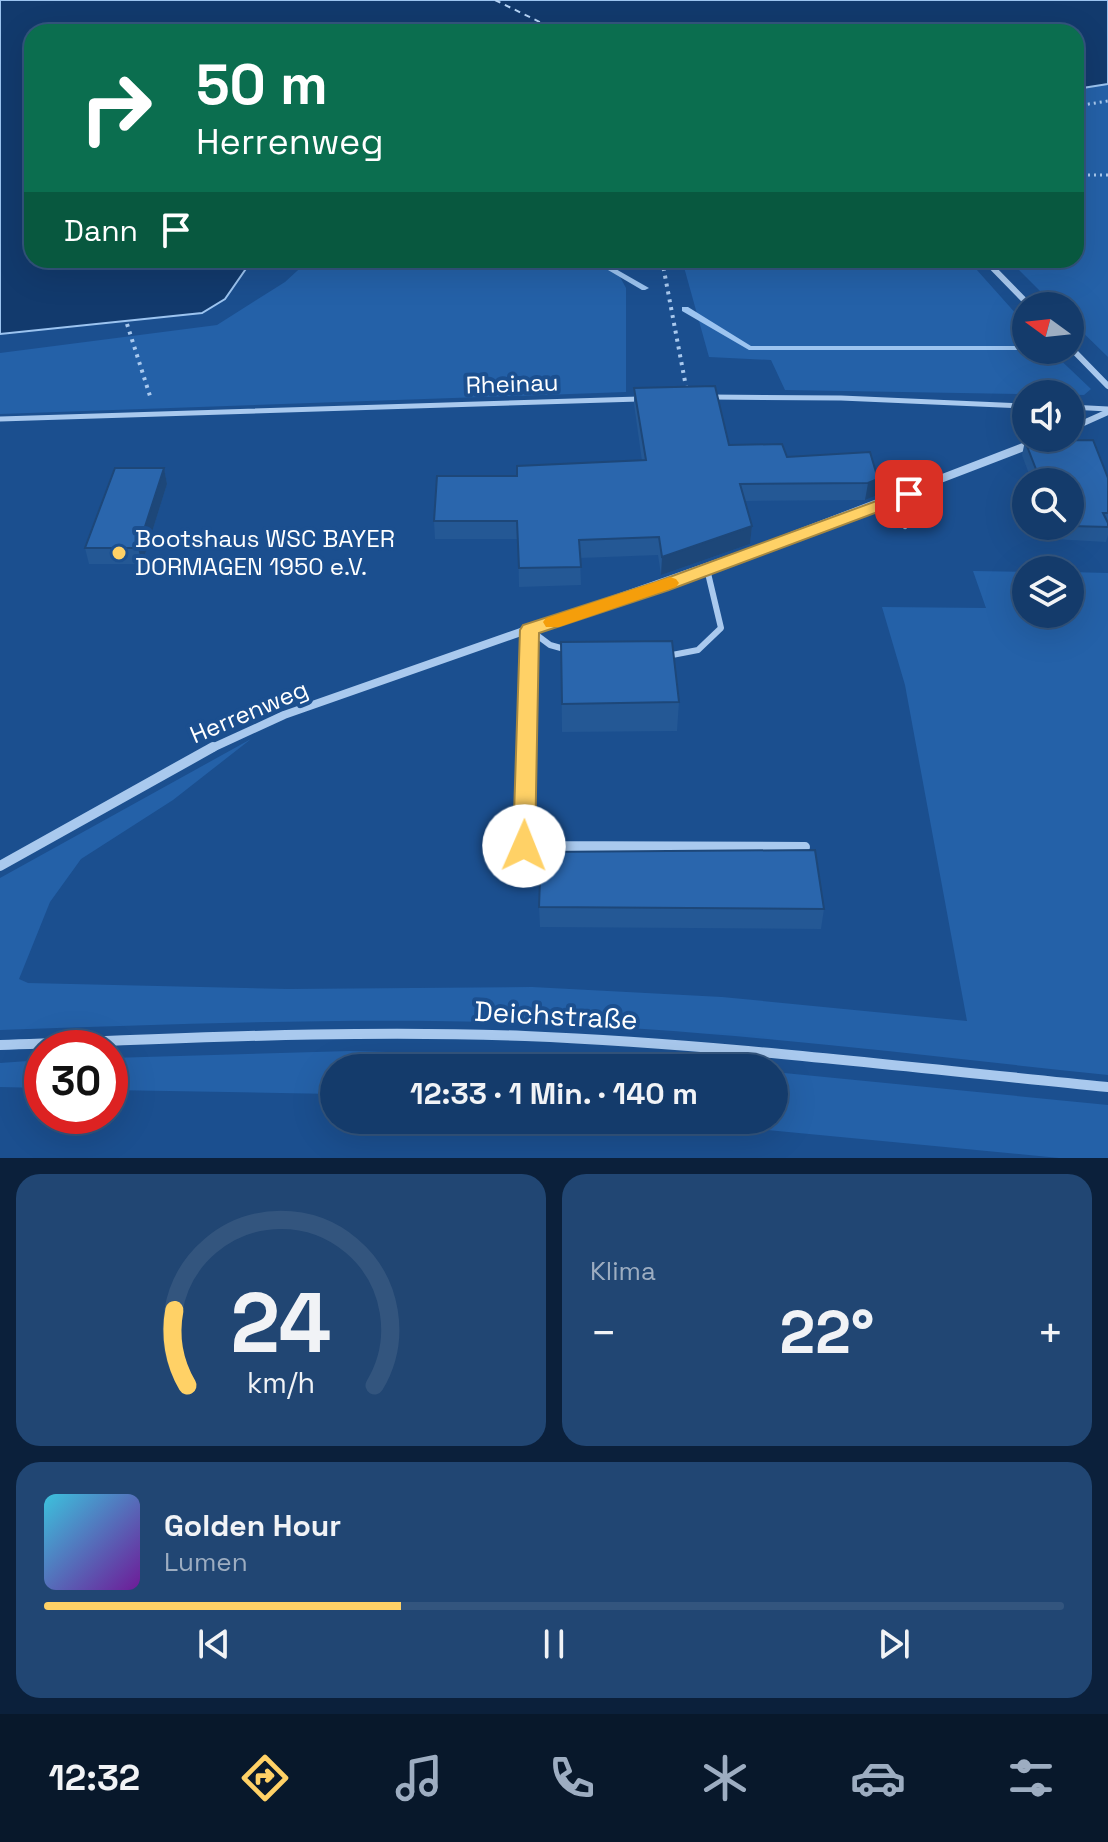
<!DOCTYPE html>
<html lang="de">
<meta charset="utf-8">
<style>
body{margin:0;font-family:"Space Grotesk",sans-serif;background:#214673;color:#f1f3f6;height:100vh;display:flex;flex-direction:column;font-size:30px;white-space:nowrap}
*{box-sizing:border-box;margin:0}
p{font-size:26px;color:#9dadc1}
.icon{flex:none;width:44px;height:44px;fill:none;stroke:currentColor;stroke-width:2;stroke-linecap:round;stroke-linejoin:round}
.map{position:relative;height:1158px;overflow:hidden}
.drawer{display:flex;flex-direction:column;gap:16px;padding:16px;background:#0b203b;flex:1}
.drawer>*{flex:none}
.banner{position:absolute;left:24px;top:24px;width:1060px;height:244px;border-radius:24px;box-shadow:0 8px 32px #0002,0 0 0 2px #33557e;background:#0b6e4f;color:#fff;overflow:hidden}
.needle{width:52px;rotate:285deg}
.fabs{position:absolute;left:1012px;top:292px;display:grid;gap:16px}
.fabs a{display:grid;place-items:center;width:72px;height:72px;border-radius:50%;background:#143b6b;box-shadow:0 8px 32px #0002,0 0 0 2px #33557e;font-size:40px}
.speed{position:absolute;left:24px;top:1030px;display:flex;gap:16px;font-size:40px;font-weight:700;text-align:center}
.speed>*{display:grid;place-content:center;width:104px;height:104px;border-radius:50%;background:#143b6b;box-shadow:0 8px 32px #0002,0 0 0 2px #33557e;line-height:1}
.speed .limit{border:12px solid #d22;background:#fff;color:#111}
.pin{position:absolute;display:grid;place-items:center;width:68px;height:68px;color:#fff;margin:-34px;border-radius:16px;box-shadow:0 4px 12px #0006}
.me{position:absolute;width:88px;margin:-44px;rotate:1deg;stroke-linejoin:round;filter:drop-shadow(0 0 6px #0008)}
.turn{display:flex;align-items:center;gap:28px;height:168px;padding:0 40px;font-size:36px}
.turn .icon{width:104px;height:104px;stroke-width:2.5}
.turn b{display:block;font-size:56px;line-height:68px}
.then{display:flex;align-items:center;height:76px;padding:0 40px;background:#0003;gap:16px;font-size:30px}
.big{font-size:60px;font-weight:600;line-height:1.1}
.drawer .card{flex:1;display:flex;flex-direction:column;justify-content:center;gap:12px;min-width:0;padding:0 28px;border-radius:24px;background:#214673}
.drawer .dial{align-items:center;gap:0}
.dial svg{height:208px;overflow:visible;fill:none;stroke:#33557e;stroke-width:7;stroke-linecap:round;text-anchor:middle}
.dial text{fill:#f1f3f6;stroke:none}
.song{display:flex;align-items:center;gap:24px}
.cover{width:96px;height:96px;border-radius:12px;background:linear-gradient(135deg,hsl(190 70% 55%),hsl(280 70% 35%))}
.played{height:8px;border-radius:4px;background:linear-gradient(90deg,#ffd166 35%,#33557e 35%)}
.keys{display:flex;justify-content:space-around;direction:ltr}
.heat{display:flex;justify-content:space-between;align-items:center;font-size:44px;direction:ltr}
.drawer .tiles{flex:1;display:grid;gap:16px;grid-template-columns:1fr 1fr}
.card:last-child{grid-column:span 2}
.trip{position:absolute;left:320px;top:1054px;width:468px;height:80px;border-radius:40px;background:#143b6b;box-shadow:0 8px 32px #0002,0 0 0 2px #33557e;font-weight:600;line-height:80px;text-align:center}
.tabs{display:flex;height:128px;justify-content:space-around;align-items:center;background:#08182b;color:#9dadc1}
.tabs .icon{width:56px;height:56px}
.tabs .on{color:#ffd166}
.tabs b{font-size:36px;color:#f1f3f6}
.map>svg:first-child{display:block}
</style>
<div class="map">
<svg width="1108" height="1158" viewBox="0 0 1108 1158">
<rect width="100%" height="100%" fill="#1b4f8f"/>
<path fill="#2461a8" d="M1108,84V357L1070,320V306H1055L1009,260H1076V89Z
M309,260H611L626,288V392L0,414V353L217,325L285,282Z
M682,260H968L1026,325V350H1050L1091,389L1084,395L785,390L771,360L709,357Z
M973,571L1026,572V614H1070V572L1108,573V1075C916,1055 724,1030 531,1023C354,1017 176,1024 0,1030V878L251,739L173,800L81,859L50,902L19,979L28,983L288,989L532,987L722,997L967,1021L905,685L882,607L986,608Z
M350,1051L612,1058L728,1068H334V1094L110,1090V1058Z
M42,1060V1088L0,1087V1063Z
M774,1072L1108,1105V1158H1059L664,1120H774Z"/>
<path fill="#123a6d" stroke="#9cc4f0" stroke-width="2" d="M0,0H1108V84L1076,89V32H32V260H252L225,299L202,313L0,334Z"/>
<g fill="none" stroke-linecap="round" stroke-linejoin="round">
<path fill="#9cc4f0" fill-rule="evenodd" d="M591,260H600L649,288L645,290H642Z
M682,307H688L751,346H1026V350H1028H749L682,311Z"/>
<path stroke="#b5d3f5" stroke-width="2" stroke-dasharray="6 5" stroke-linecap="butt" d="M495,0L560,32"/>
<path stroke="#a9c9ee" stroke-width="3" stroke-dasharray="2 4" stroke-linecap="butt" d="M1076,106L1108,101
M1076,175H1108"/>
<path stroke="#a9c9ee" stroke-width="4" stroke-dasharray="3 5" stroke-linecap="butt" d="M662,260L687,392
M127,324L150,396"/>
<path stroke="#a9c9ee" stroke-width="5" d="M710,397L841,398L1026,406
M1070,407L1108,409
M0,419L639,399"/>
<path stroke="#a9c9ee" stroke-width="6" d="M881,505L905,526
M530,630L550,645L568,650
M667,656L698,650L721,628L707,569"/>
<path stroke="#a9c9ee" stroke-width="6" d="M985,260L1030,306
M1070,347L1108,386
M1070,429L1108,412"/>
<path stroke="#a9c9ee" stroke-width="8" d="M210,749L284,715L763,547L1047,438
M527,749L530,630"/>
<path stroke="#a9c9ee" stroke-width="10" d="M527,747L524,846L805,847
M0,866L213,747
M0,1045C175,1039 350,1029 525,1036C720,1044 914,1068 1108,1087"/>
</g>
<path fill="#245895" d="M634,388L729,445L787,457L870,452L875,496L865,500L745,501L752,526L750,544L661,575L658,555L580,558L581,585L519,587L518,539H435L434,521L517,476L642,461L634,404Z
M1025,441L1108,478V535L1106,542L1054,539L1049,526H1070V482H1032L1022,455Z
M164,468L167,484L142,564H89L85,548Z
M561,642L679,702L677,731L562,732Z
M539,907L824,909L821,929L540,927Z"/>
<path fill="#1d4779" d="M164,468L167,484L142,564L138,548Z
M878,479L875,496L865,500L868,483Z
M752,526L750,544L661,575L662,557Z"/>
<path fill="#2a66ad" stroke="#1d4779" stroke-width="2" d="M715,386L729,445L782,444L787,457L870,452L878,479L868,483L740,484L752,526L662,557L659,537L579,540L581,567L519,568L517,521H434L437,476H517V466L646,460L634,388Z
M1093,440L1108,478V513H1103L1108,523V527L1070,526V482H1041L1025,441Z
M115,468H164L138,548H85Z
M672,641L679,702L562,704L561,642Z
M815,850L824,909L539,907L541,852Z"/>
<path fill="#ffd166" stroke="#a68842" stroke-width="2" d="M909,489L915,491L917,494L915,498L669,590L539,633L535,846L532,852L524,854L516,852L513,846L520,630L523,625L656,582Z"/>
<path fill="#f59e0b" d="M670,577L676,579L679,583L676,587L559,627H546L543,622L546,618Z"/>
<circle fill="#ffd166" stroke="#1b4f8f" stroke-width="3" cx="119" cy="553" r="8"/>
<g text-anchor="middle" stroke-width="8" stroke-linejoin="round" paint-order="stroke">
<g font-size="24" fill="#fff" stroke="#1b4f8f">
<text transform="translate(512 384) rotate(-2)" y="8">Rheinau</text>
<text transform="translate(249 712) rotate(-23)" y="8">Herrenweg</text>
</g>
<g font-size="24" fill="#fff" stroke="#1b4f8f" text-anchor="start">
<text x="135" y="547">Bootshaus WSC BAYER<tspan x="135" dy="28">DORMAGEN 1950 e.V.</tspan></text>
</g>
<g font-size="28" fill="#fff" stroke="#1b4f8f">
<text transform="translate(556 1015) rotate(3)" y="10">Deichstraße</text>
</g>
</g>
</svg>
<div class="fabs">
<a><svg class="needle" viewBox="-14 -14 28 28"><path d="M0-13l5 13h-10z" fill="#e53935"/><path d="M0 13l5-13h-10z" fill="#9dadc1"/></svg></a>
<a><svg class="icon" aria-label="sound" viewBox="0 0 24 24"><path d="M4 9h4l5-4v14l-5-4H4zM17 9q2 3 0 6"/></svg></a>
<a><svg class="icon" aria-label="search" viewBox="0 0 24 24"><circle cx="10" cy="10" r="6"/><path d="M15 15l6 6"/></svg></a>
<a><svg class="icon" aria-label="layers" viewBox="0 0 24 24"><path d="M12 4l9 5-9 5-9-5zM3 14l9 5 9-5"/></svg></a>
</div>
<div class="speed"><div class="limit">30</div></div>
<div class="pin" style="left:909px;top:494px;background:#d93025"><svg class="icon" aria-label="arrive" viewBox="0 0 24 24"><path d="M6 21V4h12l-3 4 3 4H6"/></svg></div>
<svg class="me" style="left:524px;top:846px" viewBox="-20 -20 40 40"><circle r="19" fill="#fff"/><path d="M0-13L10 11 0 6-10 11z" fill="#ffd166"/></svg>
<div class="trip">12:33 · 1 Min. · 140 m</div>
<div class="banner">
<div class="turn"><svg class="icon" aria-label="right" viewBox="0 0 24 24"><path d="M7 20v-9h11M14 6l5 5-5 5"/></svg><div><b>50 m</b>Herrenweg</div></div>
<div class="then">Dann<svg class="icon" aria-label="arrive" viewBox="0 0 24 24"><path d="M6 21V4h12l-3 4 3 4H6"/></svg></div>
</div>
</div>
<section class="drawer">
<div class="tiles">
<div class="card dial"><svg viewBox="0 0 100 80">
<path d="M14 69A42 42 0 1 1 86 69"/>
<path d="M14 69A42 42 0 0 1 9 40" stroke="#ffd166"/>
<text x="50" y="56" font-size="32" font-weight="700">24</text>
<text x="50" y="72" font-size="11">km/h</text>
</svg></div>
<div class="card"><p>Klima</p>
<div class="heat"><a>−</a><b class="big">22°</b><a>+</a></div>
</div>
<div class="card">
<div class="song"><i class="cover"></i><div><b>Golden Hour</b><p>Lumen</p></div></div>
<div class="played"></div>
<div class="keys"><svg class="icon" aria-label="previous" viewBox="0 0 24 24"><path d="M18 5L8 12l10 7zM5 5v14"/></svg><svg class="icon" aria-label="pause" viewBox="0 0 24 24"><path d="M8 5v14M16 5v14"/></svg><svg class="icon" aria-label="next" viewBox="0 0 24 24"><path d="M6 5l10 7-10 7zM19 5v14"/></svg></div>
</div>
</div>
</section>
<nav class="tabs">
<b>12:32</b>
<svg class="icon on" aria-label="directions" viewBox="0 0 24 24"><path d="M12 3l9 9-9 9-9-9zM9 14v-3h6M13 9l2 2-2 2"/></svg>
<svg class="icon" aria-label="music" viewBox="0 0 24 24"><path d="M9 18V5l10-2v13"/><circle cx="6" cy="18" r="3"/><circle cx="16" cy="16" r="3"/></svg>
<svg class="icon" aria-label="phone" viewBox="0 0 24 24"><path d="M5 4h4l2 5-3 2q2 4 5 5l2-3 5 2v4C11 20 4 13 5 4z"/></svg>
<svg class="icon" aria-label="climate" viewBox="0 0 24 24"><path d="M12 3v18M4 7l16 10M4 17L20 7"/></svg>
<svg class="icon" aria-label="car" viewBox="0 0 24 24"><path d="M5 17H2v-5l4-1 3-4h7l3 4 3 1v5h-3M9 17h6M6 11h13"/><circle cx="7" cy="17" r="2"/><circle cx="17" cy="17" r="2"/></svg>
<svg class="icon" aria-label="filters" viewBox="0 0 24 24"><path d="M4 7h16M4 17h16"/><circle cx="9" cy="7" r="2"/><circle cx="15" cy="17" r="2"/></svg>
</nav>
